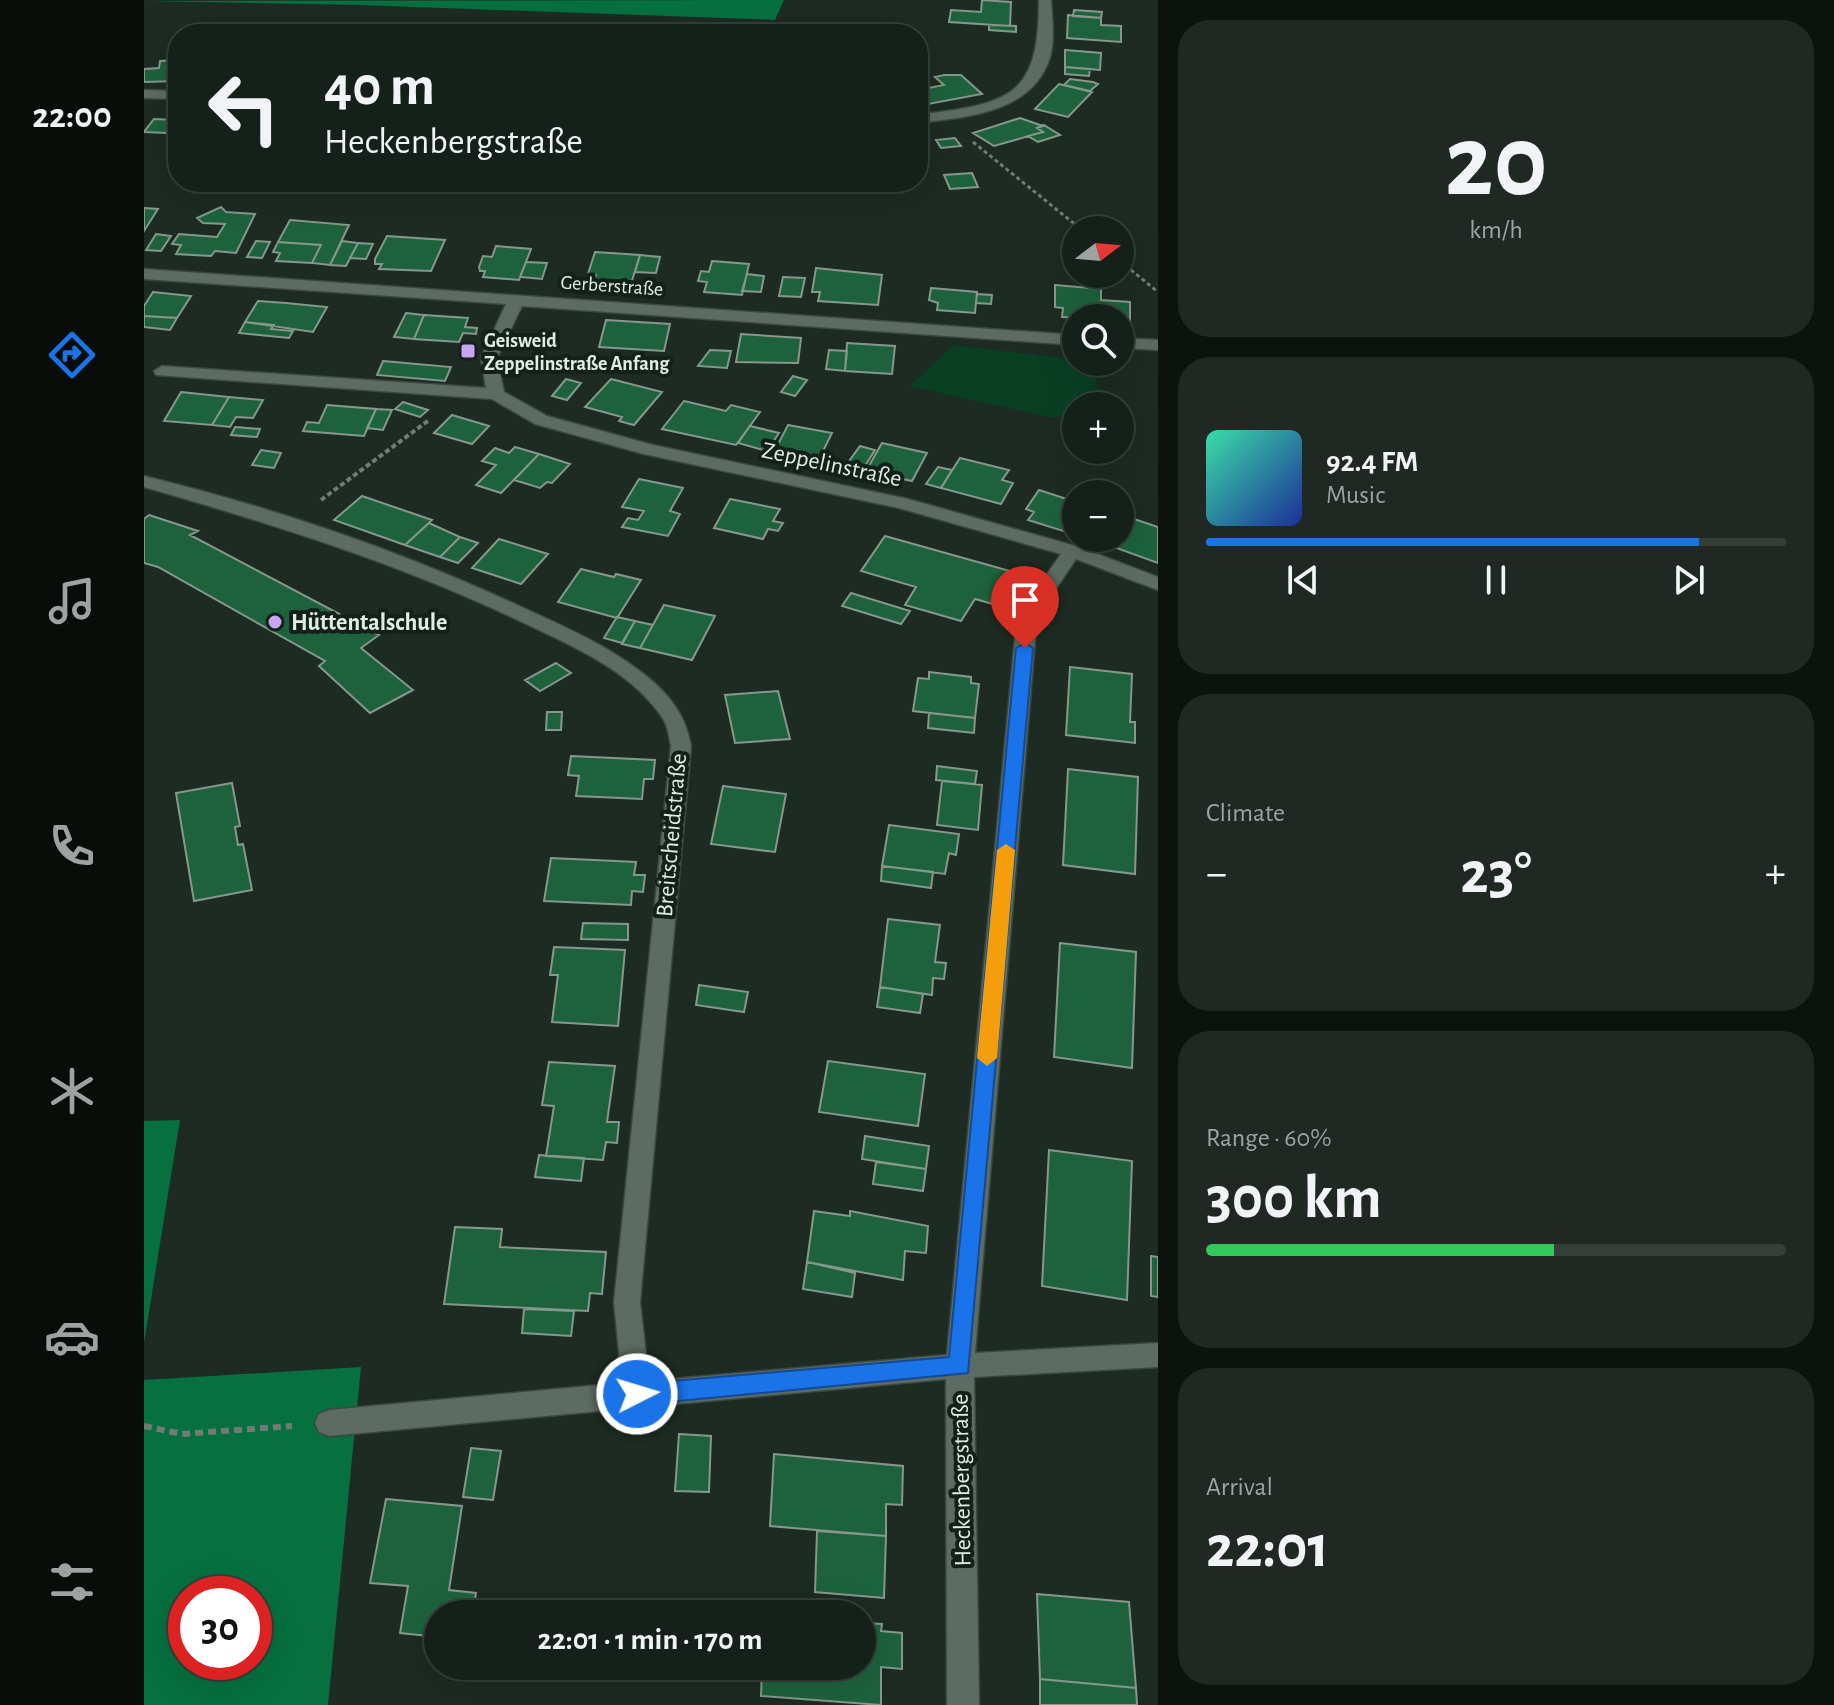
<!DOCTYPE html>
<meta charset="utf-8">
<style>
body{margin:0;font-family:"Alegreya Sans",sans-serif;background:#1f2823;color:#f1f3f6;height:100vh;display:flex;flex-direction:column;font-size:30px;white-space:nowrap}
*{box-sizing:border-box;margin:0}
p{font-size:26px;color:#9ea3a2}
.icon{flex:none;width:44px;height:44px;fill:none;stroke:currentColor;stroke-width:2;stroke-linecap:round;stroke-linejoin:round}
.map{position:relative;flex:1;overflow:hidden}
.details{display:flex;flex-direction:column;gap:20px;padding:20px;background:#0c120e;width:676px}
.details>*{flex:none}
.hud{position:absolute;left:24px;top:24px;width:760px;height:168px;border-radius:32px;box-shadow:0 8px 32px #0002,0 0 0 2px #353e39;background:#16201a;color:#f1f3f6;overflow:hidden}
.needle{width:52px;rotate:74deg}
.buttons{position:absolute;left:918px;top:216px;display:grid;gap:16px}
.buttons a{display:grid;place-items:center;width:72px;height:72px;border-radius:50%;background:#16201a;box-shadow:0 8px 32px #0002,0 0 0 2px #353e39;font-size:40px}
.speed{position:absolute;left:24px;top:1576px;display:flex;gap:16px;font-size:40px;font-weight:700;text-align:center}
.speed>*{display:grid;place-content:center;width:104px;height:104px;border-radius:50%;background:#16201a;box-shadow:0 8px 32px #0002,0 0 0 2px #353e39;line-height:1}
.speed .limit{border:12px solid #d22;background:#fff;color:#111}
.pin{position:absolute;display:grid;place-items:center;width:68px;height:68px;color:#fff;margin:-82px -34px;border-radius:50% 50% 50% 0;rotate:-45deg;box-shadow:0 0 8px #0007}
.pin .icon{rotate:45deg}
.me{position:absolute;width:88px;margin:-44px;rotate:85deg;stroke-linejoin:round;filter:drop-shadow(0 0 6px #0008)}
.turn{display:flex;align-items:center;gap:28px;height:168px;padding:0 24px;font-size:36px}
.turn .icon{width:104px;height:104px;stroke-width:2.5}
.turn b{display:block;font-size:56px;line-height:68px}
.big{font-size:60px;font-weight:600;line-height:1.1}
.details .tile{flex:1;display:flex;flex-direction:column;justify-content:center;gap:12px;min-width:0;padding:0 28px;border-radius:32px;background:#1f2823}
.details .dial{align-items:center;gap:0}
.dial b{font-size:104px;line-height:1}
.song{display:flex;align-items:center;gap:24px}
.cover{width:96px;height:96px;border-radius:12px;background:linear-gradient(135deg,hsl(160 70% 55%),hsl(230 70% 35%))}
.played{height:8px;border-radius:4px;background:linear-gradient(90deg,#1a73e8 85%,#353e39 85%)}
.keys{display:flex;justify-content:space-around;direction:ltr}
.heat{display:flex;justify-content:space-between;align-items:center;font-size:44px;direction:ltr}
.charge{height:12px;border-radius:6px;background:linear-gradient(90deg,#34c759 60%,#353e39 0)}
.trip{position:absolute;left:280px;top:1600px;width:452px;height:80px;border-radius:40px;background:#16201a;box-shadow:0 8px 32px #0002,0 0 0 2px #353e39;font-weight:600;line-height:80px;text-align:center}
main{display:flex;flex:1;min-height:0}
.tab-bar{display:flex;flex-direction:column;width:144px;justify-content:space-around;align-items:center;background:#090d0a;color:#9ea3a2}
.tab-bar .icon{width:56px;height:56px}
.tab-bar .selected{color:#1a73e8}
.tab-bar b{font-size:36px;color:#f1f3f6}
.map>svg:first-child{display:block}
</style>
<main>
<nav class="tab-bar">
<b>22:00</b>
<svg class="icon selected" aria-label="directions" viewBox="0 0 24 24"><path d="M12 3l9 9-9 9-9-9zM9 14v-3h6M13 9l2 2-2 2"/></svg>
<svg class="icon" aria-label="music" viewBox="0 0 24 24"><path d="M9 18V5l10-2v13"/><circle cx="6" cy="18" r="3"/><circle cx="16" cy="16" r="3"/></svg>
<svg class="icon" aria-label="phone" viewBox="0 0 24 24"><path d="M5 4h4l2 5-3 2q2 4 5 5l2-3 5 2v4C11 20 4 13 5 4z"/></svg>
<svg class="icon" aria-label="climate" viewBox="0 0 24 24"><path d="M12 3v18M4 7l16 10M4 17L20 7"/></svg>
<svg class="icon" aria-label="car" viewBox="0 0 24 24"><path d="M5 17H2v-5l4-1 3-4h7l3 4 3 1v5h-3M9 17h6M6 11h13"/><circle cx="7" cy="17" r="2"/><circle cx="17" cy="17" r="2"/></svg>
<svg class="icon" aria-label="filters" viewBox="0 0 24 24"><path d="M4 7h16M4 17h16"/><circle cx="9" cy="7" r="2"/><circle cx="15" cy="17" r="2"/></svg>
</nav>
<div class="map">
<svg width="1014" height="1705" viewBox="0 0 1014 1705">
<rect width="100%" height="100%" fill="#1d2b22"/>
<path fill="#094024" d="M810,345L949,362L956,404L932,406V411L909,418L766,386Z"/>
<path fill="#067041" fill-rule="evenodd" d="M640,0L631,20L216,5L0,1Z
M36,1120L0,1343V1121Z
M217,1367L184,1705H0V1380ZM42,1594H110V1662H42Z"/>
<path fill="#1d623d" stroke="#86978b" stroke-width="2" d="M838,0L867,2L866,26L805,22L807,10L837,12Z
M930,10L958,12L957,18L929,16Z
M924,15L957,18V25L977,26V42L923,38Z
M845,25L872,26V32L845,30Z
M921,50L957,53L956,70L921,67Z
M34,60V81L0,82V69L15,68L16,61Z
M921,67L946,69L945,76L921,74Z
M800,75H817L838,94L779,105L774,101V90L800,85L791,77Z
M926,79L949,82L954,84L946,91L920,85Z
M915,84L948,92L924,117L891,109Z
M876,118L899,126L893,128L899,132L850,146L829,133Z
M10,119L29,120L22,133L0,132Z
M900,125L916,135L894,142L884,136L899,132L893,128Z
M811,138L817,146L797,148L792,140Z
M828,173L834,187L806,189L800,175Z
M197,182H230L226,189L194,186Z
M77,207L82,212L111,214L92,253L71,251L67,256L32,254L37,245L28,244L35,234L73,237L81,224L59,223L53,218Z
M0,208L14,209L0,231Z
M146,220L205,225L186,265L168,263L177,245L134,242Z
M12,234L27,236L17,251L2,250Z
M243,236L301,240L287,271L235,269L238,264H231V259Z
M112,241L126,242L118,258L103,257Z
M198,241L214,243L202,266L186,265Z
M134,242L177,245L168,263L132,261L136,253L129,252Z
M214,243L229,244L222,259L206,258Z
M352,246L387,249L375,280L339,277L341,271H336L335,267L339,256L348,257Z
M451,252L496,255L486,287L449,284L452,275L444,274Z
M496,255L516,257L512,273L491,272Z
M568,261L605,264L598,295L560,292L563,282L554,281L557,271L565,272Z
M382,262L403,263L398,279L376,277Z
M672,268L738,275L734,305L674,301L676,292H668Z
M603,274L620,276L617,292L598,291Z
M639,277L661,278L657,297L635,296Z
M911,285L957,289V300L986,302V320L918,317L919,308L911,307Z
M787,288L833,292L831,313L793,310L794,303L785,300Z
M9,292L47,296L33,318L0,316V306Z
M833,294L848,295L847,304L832,303Z
M114,301L142,303L183,307L169,332L101,322Z
M262,313L280,315L270,339L250,337Z
M280,315L324,318L321,327L333,328L332,334L319,333L315,342L270,339Z
M0,316L33,318L26,330L0,327Z
M462,320L526,324L520,351L455,347Z
M101,322L130,325L127,329L149,331L145,338L95,333Z
M597,334L657,338L654,363L592,362Z
M703,343L751,346L748,374L701,371Z
M566,350L587,351L583,368L554,366Z
M685,350L703,351L701,371L682,369Z
M239,361L307,367L301,381L233,375Z
M649,376L663,380L651,396L637,392Z
M422,379L437,383L423,400L408,396Z
M467,379L518,392L490,425L475,421L478,417L441,407Z
M37,392L85,397L68,425L20,421Z
M85,397L119,400L109,418L92,417L86,427L68,425Z
M540,401L582,411L587,405L616,412L592,445L518,429Z
M259,402L284,410L276,417L251,409Z
M183,405L232,409L220,436L159,431L163,422L175,423Z
M232,409L248,410L239,430L223,428Z
M308,415L345,426L328,444L290,433Z
M644,425L688,433L674,461L630,452Z
M606,426L635,433L623,451L594,443Z
M91,427L116,429L113,437L87,435Z
M738,443L783,453L768,481L722,471Z
M716,446L731,450L719,469L703,464Z
M371,447L395,454L357,493L332,485L352,465L338,461L351,448L365,453Z
M117,450L137,453L130,468L108,465Z
M395,454L426,464L408,483L403,482L396,488L370,480Z
M816,458L865,470L858,480L869,483L857,504L797,488Z
M794,467L808,470L797,488L782,484Z
M495,479L539,488L526,511L536,514L524,536L478,527L484,518L494,520L500,511L478,507Z
M895,490L932,502V535L884,520L890,512L882,509Z
M218,496L288,520L261,545L190,520Z
M586,499L636,509L629,521L639,523L634,531L624,529L619,539L570,528Z
M5,515L54,531L46,535L235,635L217,648L269,690L226,713L175,666L181,661L14,567L0,563V519Z
M990,519L1014,527V563L967,546Z
M285,523L316,537L296,557L261,545Z
M741,536L873,573L860,596L855,595L849,604L831,599L817,621L761,605L772,587L717,571Z
M316,537L334,543L314,563L296,557Z
M355,539L404,554L377,584L328,568Z
M437,569L470,577L472,574L497,580L473,618L414,602Z
M707,593L766,611L757,624L698,606Z
M520,605L571,616L548,660L496,648Z
M473,617L491,621L478,643L460,638Z
M491,621L509,625L496,648L478,644Z
M412,663L427,673L396,691L381,680Z
M926,667L988,674L986,722H991V743L922,735Z
M785,672L827,677V683L835,684L831,718L769,711L774,678L785,679Z
M634,691L646,739L591,743L581,695Z
M403,712H418L417,730H402Z
M785,713L831,718L830,733L784,728Z
M427,756L511,760L509,779H500L498,799L432,796L435,776L424,775Z
M793,766L833,771L831,784L792,780Z
M924,769L994,777L991,874L919,865Z
M798,781L838,785L834,830L793,825Z
M88,783L96,826L91,827L94,845L99,844L108,890L50,901L32,793Z
M579,786L642,794L631,852L567,844Z
M745,825L815,834L812,855L805,853L801,874L738,866Z
M407,858L492,862L490,875H501L499,892L488,891L487,905L400,901Z
M738,866L789,872L787,888L737,881Z
M744,919L796,925L791,962L802,963L800,979L789,978L788,995L736,987Z
M439,923L484,924V940L437,939Z
M916,943L992,952L988,1068L910,1057Z
M410,947L481,950L474,1026L408,1022L414,975H406Z
M555,985L604,992L600,1012L552,1005Z
M736,987L779,994L776,1013L733,1007Z
M684,1061L781,1074L774,1126L675,1112Z
M405,1062L471,1066L463,1122H475L473,1143L462,1142L459,1160L402,1156L410,1106L398,1105Z
M721,1136L785,1146L782,1169L718,1159Z
M905,1150L988,1161L983,1300L898,1286Z
M395,1155L440,1158L437,1181L391,1177Z
M732,1162L782,1169L779,1191L729,1184Z
M670,1211L706,1216V1211L784,1226L782,1253L761,1251L759,1280L663,1262Z
M311,1227L358,1229L356,1247L462,1252L458,1294L446,1293L444,1311L300,1304Z
M1007,1256L1014,1257V1297L1007,1296Z
M663,1262L711,1273L708,1297L659,1289Z
M380,1309L430,1311L427,1336L378,1333Z
M535,1434L567,1436L565,1492L531,1491Z
M327,1448L357,1451L349,1500L319,1497Z
M630,1454L759,1466L758,1505L742,1504V1536L626,1526Z
M242,1499L318,1506L305,1590L332,1593L329,1614H294V1637L256,1633L264,1586L226,1583Z
M673,1531L742,1536L740,1598L671,1592Z
M893,1594L985,1602L992,1688L896,1679Z
M718,1623L738,1624L737,1631L758,1633V1669L737,1667V1705L617,1696L618,1666H718Z
M896,1679L992,1688L993,1705H896Z"/>
<g fill="none" stroke-linecap="round" stroke-linejoin="round">
<defs>
<path id="minor" d="M895,0H907C908,18 911,39 906,57C889,113 823,117 774,123V115C864,103 895,100 895,0Z
M0,90L34,91V99L0,98Z
M0,269L932,335V345L378,306L353,358L360,392L403,416L509,445L764,499L935,547L1014,577V590L932,559L893,617L831,1353L1014,1343V1367L830,1377L835,1705H803L802,1379L185,1436L175,1432L171,1423L175,1414L185,1410L478,1383L470,1302L527,746C525,736 524,726 518,717C486,670 428,646 378,622C257,564 129,524 0,487V476C132,508 263,553 386,611C428,630 472,650 507,680C529,699 542,718 547,746L496,1302L505,1381L803,1355L873,617L917,554L755,508L500,454L391,424L348,399L12,375L10,371L18,366L342,388L337,358L362,304L0,279Z
M976,338L1014,340V350L976,348Z"/>
</defs>
<use href="#minor" stroke="#3c473f" stroke-width="3"/>
<path stroke="#707c74" stroke-width="3" stroke-dasharray="4 3" stroke-linecap="butt" d="M829,142L938,230
M976,261L1014,292"/>
<path stroke="#707c74" stroke-width="4" stroke-dasharray="5 3" stroke-linecap="butt" d="M177,500L285,420"/>
<path stroke="#707c74" stroke-width="6" stroke-dasharray="8 5" stroke-linecap="butt" d="M0,1426L38,1434L148,1426"/>
<use href="#minor" fill="#5d6c62" fill-rule="evenodd"/>
</g>
<path fill="#1a73e8" stroke="#114b97" stroke-width="2" d="M881,643L889,648L824,1373L493,1405L485,1402L482,1394L485,1387L493,1384L805,1357L872,648Z"/>
<path fill="#f59e0b" d="M862,844L871,850L853,1058L843,1066L833,1058L853,850Z"/>
<g fill="#c8a5ef" stroke="#142119" stroke-width="3">
<rect x="316" y="343" width="16" height="16" rx="4"/>
<circle cx="131" cy="622" r="8"/>
</g>
<g text-anchor="middle" stroke-width="8" stroke-linejoin="round" paint-order="stroke">
<g font-size="20" fill="#e2ebe5" stroke="#142119">
<text transform="translate(468 285) rotate(4)" y="7">Gerberstraße</text>
</g>
<g font-size="20" font-weight="bold" fill="#e2ebe5" stroke="#142119" text-anchor="start">
<text x="340" y="347">Geisweid<tspan x="340" dy="23">Zeppelinstraße Anfang</tspan></text>
</g>
<g font-size="24" fill="#e2ebe5" stroke="#142119">
<text transform="translate(688 464) rotate(12)" y="8">Zeppelinstraße</text>
<text transform="translate(527 835) rotate(-85)" y="8">Breitscheidstraße</text>
<text transform="translate(817 1480) rotate(-91)" y="8">Heckenbergstraße</text>
</g>
<g font-size="24" font-weight="bold" fill="#e2ebe5" stroke="#142119" text-anchor="start">
<text x="147" y="630">Hüttentalschule</text>
</g>
</g>
</svg>
<div class="buttons">
<a><svg class="needle" viewBox="-14 -14 28 28"><path d="M0-13l5 13h-10z" fill="#e53935"/><path d="M0 13l5-13h-10z" fill="#9ea3a2"/></svg></a>
<a><svg class="icon" aria-label="search" viewBox="0 0 24 24"><circle cx="10" cy="10" r="6"/><path d="M15 15l6 6"/></svg></a>
<a>+</a>
<a>−</a>
</div>
<div class="speed"><div class="limit">30</div></div>
<div class="pin" style="left:881px;top:648px;background:#d93025"><svg class="icon" aria-label="arrive" viewBox="0 0 24 24"><path d="M6 21V4h12l-3 4 3 4H6"/></svg></div>
<svg class="me" style="left:493px;top:1394px" viewBox="-20 -20 40 40"><circle r="17" fill="#1a73e8" stroke="#fff" stroke-width="3"/><path d="M0-11L8 9 0 5-8 9z" fill="#fff"/></svg>
<div class="trip">22:01 · 1 min · 170 m</div>
<div class="hud">
<div class="turn"><svg class="icon" aria-label="left" viewBox="0 0 24 24"><path d="M17 20v-9H6M10 6l-5 5 5 5"/></svg><div><b>40 m</b>Heckenbergstraße</div></div>
</div>
</div>
<section class="details">
<div class="tile dial"><b>20</b><p>km/h</p></div>
<div class="tile">
<div class="song"><i class="cover"></i><div><b>92.4 FM</b><p>Music</p></div></div>
<div class="played"></div>
<div class="keys"><svg class="icon" aria-label="previous" viewBox="0 0 24 24"><path d="M18 5L8 12l10 7zM5 5v14"/></svg><svg class="icon" aria-label="pause" viewBox="0 0 24 24"><path d="M8 5v14M16 5v14"/></svg><svg class="icon" aria-label="next" viewBox="0 0 24 24"><path d="M6 5l10 7-10 7zM19 5v14"/></svg></div>
</div>
<div class="tile"><p>Climate</p>
<div class="heat"><a>−</a><b class="big">23°</b><a>+</a></div>
</div>
<div class="tile"><p>Range · 60%</p><b class="big">300 km</b><div class="charge"></div></div>
<div class="tile"><p>Arrival</p><b class="big">22:01</b></div>
</section>
</main>
